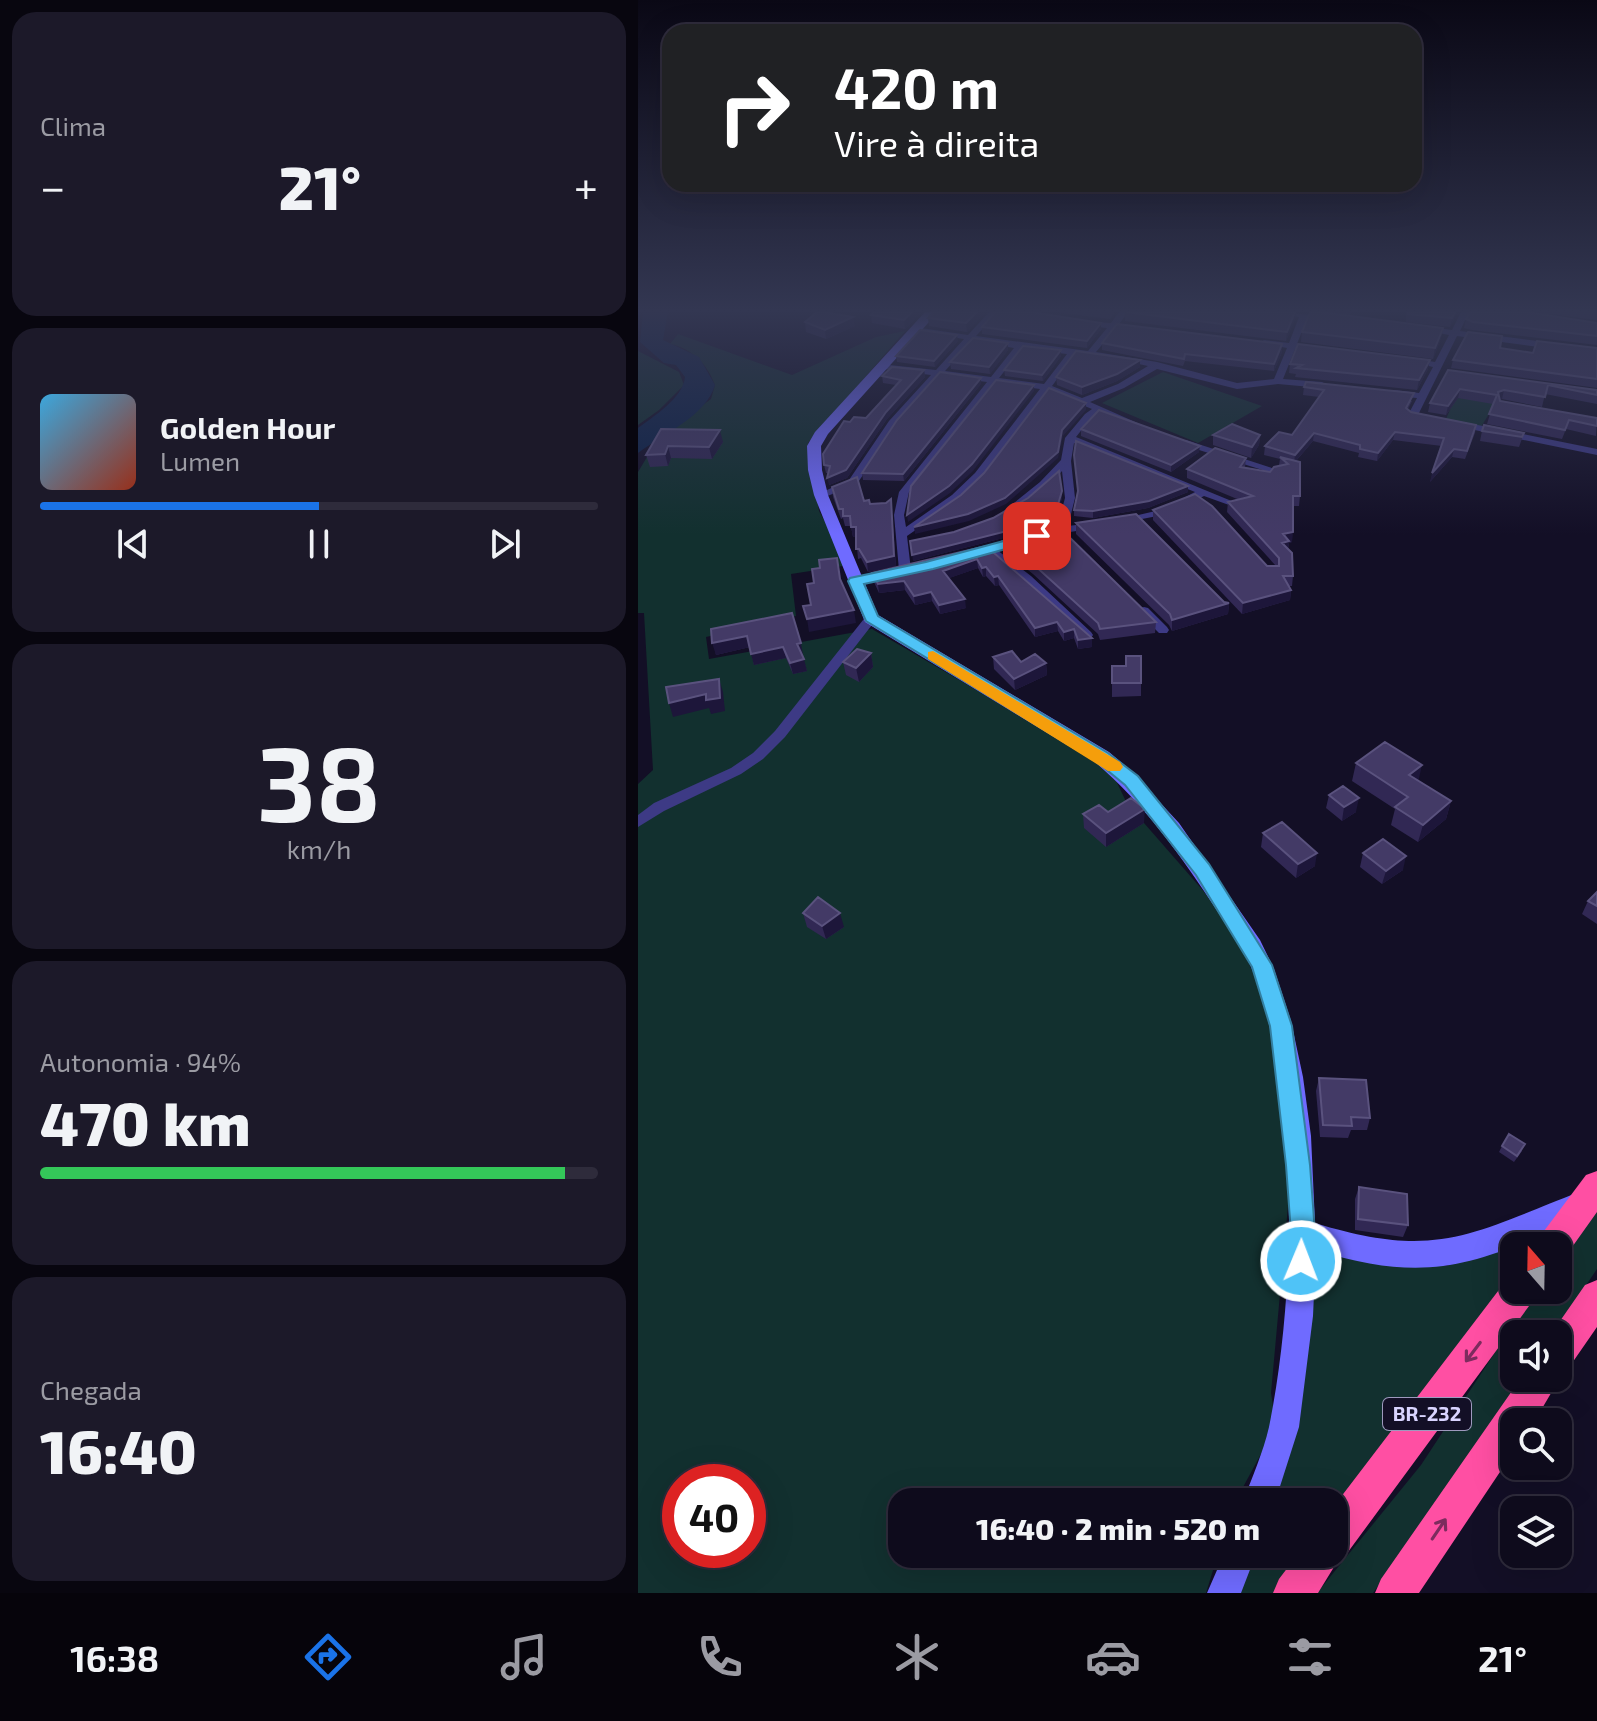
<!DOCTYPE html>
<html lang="pt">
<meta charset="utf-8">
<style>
body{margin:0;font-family:"Exo 2",sans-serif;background:#1c1929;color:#f1f3f6;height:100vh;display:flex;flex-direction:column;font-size:30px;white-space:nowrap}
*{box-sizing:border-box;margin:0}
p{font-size:26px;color:#9b9ba3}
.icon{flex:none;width:44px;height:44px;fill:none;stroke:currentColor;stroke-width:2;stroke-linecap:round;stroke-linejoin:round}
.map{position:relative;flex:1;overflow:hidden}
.side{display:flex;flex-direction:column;gap:12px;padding:12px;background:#08060f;width:638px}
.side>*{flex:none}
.guide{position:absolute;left:24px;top:24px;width:760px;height:168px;border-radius:24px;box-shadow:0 8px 32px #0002,0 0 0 2px #2e2b3b;background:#202124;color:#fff;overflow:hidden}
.needle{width:52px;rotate:340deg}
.buttons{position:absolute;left:862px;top:1232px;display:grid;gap:16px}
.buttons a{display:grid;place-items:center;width:72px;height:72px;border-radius:16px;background:#0e0b1c;box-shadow:0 8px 32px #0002,0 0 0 2px #2e2b3b;font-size:40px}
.speed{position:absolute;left:24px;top:1464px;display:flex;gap:16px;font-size:40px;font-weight:700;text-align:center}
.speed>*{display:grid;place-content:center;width:104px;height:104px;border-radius:50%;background:#0e0b1c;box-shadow:0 8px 32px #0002,0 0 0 2px #2e2b3b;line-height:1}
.speed .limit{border:12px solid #d22;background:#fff;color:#111}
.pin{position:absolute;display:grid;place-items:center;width:68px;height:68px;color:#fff;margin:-34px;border-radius:16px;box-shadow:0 4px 12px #0006}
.me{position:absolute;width:88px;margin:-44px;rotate:1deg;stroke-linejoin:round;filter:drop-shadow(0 0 6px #0008)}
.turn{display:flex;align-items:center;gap:28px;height:168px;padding:0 40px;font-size:36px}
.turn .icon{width:104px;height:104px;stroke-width:2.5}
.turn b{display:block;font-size:56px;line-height:68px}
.big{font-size:60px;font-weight:800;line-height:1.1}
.side .widget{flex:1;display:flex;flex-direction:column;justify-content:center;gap:12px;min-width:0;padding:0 28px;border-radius:24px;background:#1c1929}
.side .dial{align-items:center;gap:0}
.dial b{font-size:104px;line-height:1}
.song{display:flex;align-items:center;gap:24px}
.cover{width:96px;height:96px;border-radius:12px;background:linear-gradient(135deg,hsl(200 70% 55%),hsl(10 70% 35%))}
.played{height:8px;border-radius:4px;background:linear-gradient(90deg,#1a73e8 50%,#2e2b3b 50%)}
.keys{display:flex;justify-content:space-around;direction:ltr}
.heat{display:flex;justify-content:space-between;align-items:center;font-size:44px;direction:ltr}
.charge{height:12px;border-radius:6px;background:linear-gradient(90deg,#34c759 94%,#2e2b3b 0)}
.trip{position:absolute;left:250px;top:1488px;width:460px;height:80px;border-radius:24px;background:#0e0b1c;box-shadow:0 8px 32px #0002,0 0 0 2px #2e2b3b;font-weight:800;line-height:80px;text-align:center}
.dock{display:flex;height:128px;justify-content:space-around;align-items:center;background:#06040b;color:#9b9ba3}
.dock .icon{width:56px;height:56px}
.dock .active{color:#1a73e8}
.dock b{font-size:36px;color:#f1f3f6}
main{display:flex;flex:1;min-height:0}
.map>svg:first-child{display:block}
</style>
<main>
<section class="side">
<div class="widget"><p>Clima</p>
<div class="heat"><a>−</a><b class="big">21°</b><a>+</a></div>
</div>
<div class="widget">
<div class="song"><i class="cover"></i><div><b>Golden Hour</b><p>Lumen</p></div></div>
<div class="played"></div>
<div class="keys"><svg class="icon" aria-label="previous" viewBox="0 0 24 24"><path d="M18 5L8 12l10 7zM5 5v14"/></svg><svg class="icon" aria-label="pause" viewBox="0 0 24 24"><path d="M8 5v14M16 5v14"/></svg><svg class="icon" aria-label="next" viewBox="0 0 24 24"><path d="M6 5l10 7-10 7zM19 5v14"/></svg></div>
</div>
<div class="widget dial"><b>38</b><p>km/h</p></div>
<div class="widget"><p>Autonomia · 94%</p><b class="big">470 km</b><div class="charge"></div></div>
<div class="widget"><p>Chegada</p><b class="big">16:40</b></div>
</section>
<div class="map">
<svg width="959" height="1593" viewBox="0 0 959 1593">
<rect width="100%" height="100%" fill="#130f26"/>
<path fill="#12302f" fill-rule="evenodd" d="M267,331L170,443L181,511L211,565L153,574L158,616L68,637L71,659L234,629L472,768L493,812L506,823L589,918L632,1008L653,1173L633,1393L638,1426L597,1502H264V1554H580L568,1593H0V784L15,770L6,613H0V472L21,437L73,399L77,385C69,364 55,349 32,344L40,334L154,375L238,337ZM42,1482H110V1550H42Z
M0,351L41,372L46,385L21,410L0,425Z
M525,372L624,406L560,443L464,403Z
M824,382L857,404L843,427L808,419Z
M959,1206V1269L915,1334H876V1378H885L735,1593H679L783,1465L898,1290H920V1259Z
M910,1227L896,1246H876V1272L696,1517V1502H629L678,1247L749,1264L809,1266Z
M609,1554H668L640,1593H594Z"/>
<path fill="#0c2248" d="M5,312H30L25,340L61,357L77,385C68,416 25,434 0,453V428C16,416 45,398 47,377L38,365L26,363L2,342Z"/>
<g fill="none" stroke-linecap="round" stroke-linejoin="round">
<path fill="#3d3a85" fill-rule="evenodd" d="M351,312H360L338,336L450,351L469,328L445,325V321L473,323L481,312H490L481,324L498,326V330L477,329L458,352L519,362L599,383L636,379L649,348L622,343L626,340L651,343L661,317L634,312L689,316H692V320L669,318L659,344L681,349L677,352L657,349L645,379L684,382L689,385L684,388L640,384L599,389L519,369L486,388L452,402L504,425L496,427L461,413L453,418L438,437L596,502L591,505L566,496L530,514L483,523V519L522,510L557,492L436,443L433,461L437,498L430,526L454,523L458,524V528L432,532L433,535L428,538L421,534L359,550L393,576L453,632L455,635L453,638H445L385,580L349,553L334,556L328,553L346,546L419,528L427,498L424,471C413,483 383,514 367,513L366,511L402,482L423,460L427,438L447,414L454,409L410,391L345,477L322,499L269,536L273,570L271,572L267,573L261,570L256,515L261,492L349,382L302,376L258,425L219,484L187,497L183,498L178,495L211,480L251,421L293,375L245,369L242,368V364L298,370L326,339L279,332L275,329L276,327L330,335ZM334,341L376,348L353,377L307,371ZM384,349L429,354L406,384L361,378ZM437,355L487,361L510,366L480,384L444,398L414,386ZM357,383L402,389L337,473L314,495L268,527L266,515L271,492Z
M823,312H831L822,331L915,343L919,346L915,349L819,336L781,413L797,418L792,421L772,417L770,415L779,398L756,396L751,393L756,390L781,393L795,367L769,361L773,358L797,362L811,335L781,329L785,326L814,330Z
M820,421L959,449V455L817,426L815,424Z
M542,440H548L646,472L637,474L542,444Z
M252,571L256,572V576L217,584L211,581L213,579Z
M506,607L510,608L529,627L531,630L529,633H521L502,614V608Z
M233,614L239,618L237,621L147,737L125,759L103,774L26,811L0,827V815L16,803L93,768L115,753L137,731L229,615Z"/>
<path fill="#6f6bff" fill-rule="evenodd" d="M287,312H300L190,434L183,446L184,470L190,495L240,615L471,752L490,768L541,823L622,940L636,969L653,1021L665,1077L673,1136L677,1223C797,1260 831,1235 941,1192L951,1196L954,1205L951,1214C843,1262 796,1287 678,1250L675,1316L661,1427L637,1502H605C614,1477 625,1453 631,1427C658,1295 663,1090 612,964C604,945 591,929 580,912C544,857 507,805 457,762L227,622L176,495L170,470L169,446L177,432Z
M586,1554H618L603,1593H569Z"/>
<path fill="#ff4fa3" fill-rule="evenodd" d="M959,1171V1212L927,1257L920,1260V1246H898L903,1235L948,1175Z
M876,1275V1290H899L894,1302L710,1552L704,1554L680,1593H635L641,1579L660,1554H696V1506L870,1278Z
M959,1280V1327L932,1366L920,1372V1334H913L947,1285Z
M920,1373L922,1378L896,1422H876V1451L781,1593H737L743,1579L883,1378H920Z"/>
</g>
<path fill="#312854" d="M284,312L267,329L234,323L233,315Z
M348,312L329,332L291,326L290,318Z
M417,312H477L472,319Z
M487,312H658L657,319L648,341L487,321Z
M686,312H713L712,315Z
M768,312H819L812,327L768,322Z
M896,312H959V320Z
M828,319L959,323V345L834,330L826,328Z
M167,322L217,326L188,339L168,332Z
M463,323V329L449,348L344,334V327Z
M805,328L803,338L795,359L663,342L664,332Z
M320,341L297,367L259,362L258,356Z
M464,343L644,344V352L636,371L547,361L545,366L464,350Z
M862,348L895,353L959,348V388L813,368L815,360Z
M370,350L352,374L313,369L312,362Z
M423,350V356L405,381L367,376L366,370Z
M502,360V367L479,381L444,395L419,385L418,377Z
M652,364L790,369L779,390L657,377L658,374L651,373Z
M286,370L287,377L249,419L209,478L191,485V473H188L186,465L212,422L228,418L258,385L245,383L244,376Z
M810,370L959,390V404L907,394L904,407L864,399L861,400L959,418L958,436L928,429L924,439L849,424L855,404L820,398L808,415L790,412L792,403Z
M343,384L266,481L225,480L224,473Z
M666,387L774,401L770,409L773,412L838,425L837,433L827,459L814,457L792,482L804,446L755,440L739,461L720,457L721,453L675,441L658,461L662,496L661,506H655L654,542L651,543L650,549L655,576L654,586H651L653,590L652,600L604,614L515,520V510L629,566H638L589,512L590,502L599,499L549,478V469L608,458L607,467L632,472L641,465L642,459L626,455L627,446L654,435L681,397L665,395Z
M23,429L85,442L74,459L33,458L30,466L12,467L8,455Z
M443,429L561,452L533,472L443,436Z
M844,431L886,433L881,447L842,441Z
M575,435H622L621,445L613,458L575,445Z
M550,486V492L510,508L455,518L436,516V510L439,493Z
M194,487L232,504L248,503L253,499L258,566L230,572L223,558L220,559L218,536L215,537L213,526H207L205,518L203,519L195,497Z
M390,498H424L419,515L387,512L397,524V530L275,561L316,532L355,518Z
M438,523L586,602L591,603L590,614L534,631L531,625L438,534Z
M412,529L518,622L517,633L462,640L460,634L395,574L366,551L365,541L395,549L416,544L413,540Z
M348,546L454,647L440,649L436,638L426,641L420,631L397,637L361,585L357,586L348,576L345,577L340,568L311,578L328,608L302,614L294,601L277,605L267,590L241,593L236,582L234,573Z
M73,629L165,655H164L169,671L155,674L148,658L116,665L112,647L78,655Z
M233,653L235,667L221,682L208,675L205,662Z
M355,657L383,662L408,663L409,675L377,690L356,669Z
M474,666H488L503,683V696L474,697Z
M718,763L780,781L813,801L808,819L780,842L753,825L757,809L714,781Z
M691,795L718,812L704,821L688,808Z
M445,814L506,823L468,847L446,828Z
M625,833L677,866L658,878L623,847Z
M725,853L765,870L744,884L722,867Z
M959,892V924L944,914L950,901Z
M165,913L206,927L188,939L169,927Z
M681,1078L732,1118L729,1130H713L710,1138L682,1137L678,1091Z
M864,1146L884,1151L876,1162L861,1152Z
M721,1187L770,1225L765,1237L717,1230V1199Z"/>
<path fill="#1d163a" d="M274,312H284L267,329L266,320Z
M339,312H348L329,332L328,323Z
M658,312L657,319L648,341L649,332Z
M817,312H819L812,327L814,318Z
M215,317L217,326L188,339L187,330Z
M463,323V329L449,348V341Z
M805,328L803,338L795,359L797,348Z
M319,335L320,341L297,367L296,361Z
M370,343V350L352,374L351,367Z
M644,344V352L636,371V364Z
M423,350V356L405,381L404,375Z
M502,360V367L479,381L444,395V387Z
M792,360L790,369L779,390L781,380Z
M286,370L287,377L249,419L209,478L191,485L189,478Z
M343,378V384L266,481L265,474Z
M396,385V391L335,471L312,493L270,522L269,515Z
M822,389L820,398L808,415L810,406Z
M866,390L864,399L858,401L860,392Z
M448,403V410L425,436L420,458L368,504L331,521L277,534L276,527L424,430Z
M82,430L85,442L74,459L71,447Z
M757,432L755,440L739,461L740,453Z
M676,433L675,441L656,463L657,455Z
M622,435L621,445L613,458L614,447Z
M30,446L33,458L30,466L27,454Z
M562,446L561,452L533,472V465Z
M816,449L814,457L792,482L794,473Z
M550,486V492L510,508L455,518V511Z
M424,491V498L419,515V508Z
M253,499L258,566L230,572L229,562Z
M397,524V530L275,561L274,555Z
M213,527H218L219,536L215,537Z
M655,532L654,542L651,543L650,551L643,553L645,534Z
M339,559L340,568L306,580L305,571Z
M348,567V576L345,577L344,568Z
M360,576L361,585L357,586L356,577Z
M266,581L267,590L241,593L240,584Z
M653,590L652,600L604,614L605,603Z
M293,592L294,601L277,605L276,596Z
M327,599L328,608L302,614L301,605Z
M591,603L590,614L534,631V620Z
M216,610L218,623L171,632L169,619Z
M419,622L420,631L397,637V628Z
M436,629V638L426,641V632Z
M109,636L112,647L78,655L74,643Z
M454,638V647L440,649V640Z
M163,643L165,655L162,656L159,644Z
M145,647L148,658L116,665L113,654Z
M233,653L235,667L221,682L218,668Z
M166,659L169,671L155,674L152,663Z
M408,663L409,675L377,690L376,679Z
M81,679L85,692L87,711L73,714L71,708L35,717L31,703Z
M784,765L780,783L771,775Z
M721,798L718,812L704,821L706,807Z
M813,801L808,819L780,842L785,825Z
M507,809L506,823L468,847V833Z
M679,853L677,866L658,878L660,864Z
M768,856L765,870L744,884L748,871Z
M202,913L206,927L188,939L184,926Z"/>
<path fill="#433a66" stroke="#5a527e" stroke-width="2" d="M179,312H185L215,317L187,330L167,322Z
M236,312H274L266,320L233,315Z
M295,312H339L328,323L290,318Z
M357,312H393L463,323L449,341L344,327Z
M488,312H657L649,332Z
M672,312H682L805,328L797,348L664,332Z
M770,312H817L814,318L770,314Z
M832,312H889L959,323V336L835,322L828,319Z
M479,324L644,344L636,364L547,354L546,359L464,343Z
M282,330L319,335L296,361L258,356Z
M830,332L864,336L862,348L895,353L899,341L959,348V379L815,360Z
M335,338L370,343L351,367L312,362Z
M660,344L792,360L781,380L658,368L664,365L652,364Z
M385,346L423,350L404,375L366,370Z
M438,351L502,360L479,374L444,387L418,377Z
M254,367L286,370L248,412L208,470L189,478L192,466L186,465L185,454L206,421L212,422L216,417L228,418L263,380L244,376Z
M810,370L959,390V395L910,385L907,397L866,390L860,392L862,401L959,418V426L931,420L927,430L851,414L859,395L822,389L810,406L792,403Z
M302,372L343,378L265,474L224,473L259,420Z
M358,380L396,385L334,464L311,486L269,515L273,486Z
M668,382L776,393L768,408L773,412L838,425L829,451L816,449L794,473L806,438L757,432L740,453L722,449V445L676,433L657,455L627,446L641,432L654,435L686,390L666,387Z
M411,388L448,403L424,430L420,452L367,498L330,514L276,527L323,495L346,473Z
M461,410L562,446L533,465L443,429Z
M594,424L622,435L614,447L575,435Z
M846,425L886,433L884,437L844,431Z
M23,429L82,430L71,447L30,446L27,454L8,455Z
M438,441L550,486L511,501L455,511L436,510L440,491L436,455Z
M577,448L608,458L602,467L632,472L636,467L650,464L642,457L662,462V496H655V532L645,534L651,541L644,543L654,553L655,576H645L653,590L605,603L515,510L557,494L574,506L629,566H641V558L590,502L615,496L549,469Z
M421,471L424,491L419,508L381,505L397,524L274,555L272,541L316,532L355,518L390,498Z
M219,477L226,501L231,500L232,504L248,503L253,499L256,556L229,562L221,549H218V527H213L212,516H205V509H201L194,487Z
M498,514L586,602L591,603L534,620L532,614L438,523Z
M421,527L518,622L462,629L460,623L394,563L365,541L386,535L395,549L422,543L412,529Z
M348,546L454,638L440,640L436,629L426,632L419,622L397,628L360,576L356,577L348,567L344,568L339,559L305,571L327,599L301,605L293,592L276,596L266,581L240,584L234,573Z
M199,558L202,579L216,610L169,619L165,606L173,605L169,584L176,583L174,569L182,568L181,560Z
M154,613L163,643L159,644L166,659L152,663L145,647L113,654L109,636L74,643L73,629Z
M219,649L233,653L218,668L205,662Z
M374,651L383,662L397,654L408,663L376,679L355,657Z
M488,656H503V683H474V666H488Z
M81,679L82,698L68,700V694L31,703L28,687Z
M747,742L784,765L771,775L813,801L785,825L757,807L770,797L718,763Z
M705,786L721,798L706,807L691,795Z
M493,798L507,809L468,833L445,814L461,805L470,812Z
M644,822L679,853L660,864L625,833Z
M745,839L768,856L748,871L725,853Z
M959,892V906L950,901Z
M180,897L202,913L184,926L165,913Z
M681,1078L728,1080L732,1118L713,1117L714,1126L685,1125Z
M871,1134L887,1144L879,1156L864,1146Z
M721,1187L769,1194L770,1225L720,1219Z"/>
<defs><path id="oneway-shaft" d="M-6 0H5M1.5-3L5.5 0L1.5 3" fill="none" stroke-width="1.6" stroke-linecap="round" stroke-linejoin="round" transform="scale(2)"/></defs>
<g stroke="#7d2c5e">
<use href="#oneway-shaft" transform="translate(835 1352) rotate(127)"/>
<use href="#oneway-shaft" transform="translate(801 1529) rotate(-56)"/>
</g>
<linearGradient id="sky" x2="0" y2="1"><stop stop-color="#0a0815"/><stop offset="0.58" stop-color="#333752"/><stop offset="1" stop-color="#333752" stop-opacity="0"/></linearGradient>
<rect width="959" height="535" fill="url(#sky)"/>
<path fill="#4fc3f7" stroke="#337fa1" stroke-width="2" d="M399,532L406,536L404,539L295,569L226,584L240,616L470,753L500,776L571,864L634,965L654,1026L672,1165L677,1233L676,1261L672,1270L663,1273L654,1270L651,1261L653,1233L648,1165L632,1026L614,967L558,875L487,785L458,761L228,621L210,581L212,578L288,562Z"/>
<path fill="#f59e0b" d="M295,651L482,762L485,767L482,771H470L290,659V652Z"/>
<g text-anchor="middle" stroke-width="8" stroke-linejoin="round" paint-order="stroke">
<rect fill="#130f26" stroke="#9e99be" stroke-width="2" x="745" y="1398" width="88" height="32" rx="6"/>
<g font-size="20" font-weight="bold" fill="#d9d4ff">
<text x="789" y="1421">BR-232</text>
</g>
</g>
</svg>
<div class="buttons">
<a><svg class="needle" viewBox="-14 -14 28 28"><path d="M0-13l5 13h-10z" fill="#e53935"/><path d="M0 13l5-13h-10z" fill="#9b9ba3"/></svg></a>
<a><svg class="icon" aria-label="sound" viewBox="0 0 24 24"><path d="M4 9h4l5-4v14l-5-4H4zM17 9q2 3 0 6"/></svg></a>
<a><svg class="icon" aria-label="search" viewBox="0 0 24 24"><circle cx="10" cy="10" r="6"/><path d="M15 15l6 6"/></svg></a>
<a><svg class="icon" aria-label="layers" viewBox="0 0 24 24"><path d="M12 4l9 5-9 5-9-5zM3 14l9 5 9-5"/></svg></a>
</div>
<div class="speed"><div class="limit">40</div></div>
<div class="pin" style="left:399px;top:536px;background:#d93025"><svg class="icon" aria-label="arrive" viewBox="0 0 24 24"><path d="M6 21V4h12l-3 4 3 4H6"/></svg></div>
<svg class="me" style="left:663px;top:1261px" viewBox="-20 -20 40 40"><circle r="17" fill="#4fc3f7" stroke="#fff" stroke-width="3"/><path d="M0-11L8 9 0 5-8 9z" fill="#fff"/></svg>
<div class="trip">16:40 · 2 min · 520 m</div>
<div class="guide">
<div class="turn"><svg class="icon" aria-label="right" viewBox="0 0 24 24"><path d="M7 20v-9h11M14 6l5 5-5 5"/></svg><div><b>420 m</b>Vire à direita</div></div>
</div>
</div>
</main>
<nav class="dock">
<b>16:38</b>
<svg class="icon active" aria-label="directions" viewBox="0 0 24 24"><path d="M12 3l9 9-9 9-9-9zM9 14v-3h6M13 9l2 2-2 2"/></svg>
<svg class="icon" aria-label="music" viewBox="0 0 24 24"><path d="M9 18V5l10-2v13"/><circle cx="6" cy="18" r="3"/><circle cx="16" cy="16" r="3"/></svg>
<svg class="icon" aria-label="phone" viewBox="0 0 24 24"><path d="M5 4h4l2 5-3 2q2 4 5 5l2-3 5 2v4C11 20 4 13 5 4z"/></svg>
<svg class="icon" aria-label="climate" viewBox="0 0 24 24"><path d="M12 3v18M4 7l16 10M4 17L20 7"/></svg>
<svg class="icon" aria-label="car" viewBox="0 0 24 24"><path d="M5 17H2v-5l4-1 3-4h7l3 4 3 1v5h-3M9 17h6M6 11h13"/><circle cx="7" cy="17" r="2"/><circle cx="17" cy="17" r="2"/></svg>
<svg class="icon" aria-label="filters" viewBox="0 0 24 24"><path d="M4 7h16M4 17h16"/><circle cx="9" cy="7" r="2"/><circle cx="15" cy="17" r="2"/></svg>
<b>21°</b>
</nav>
